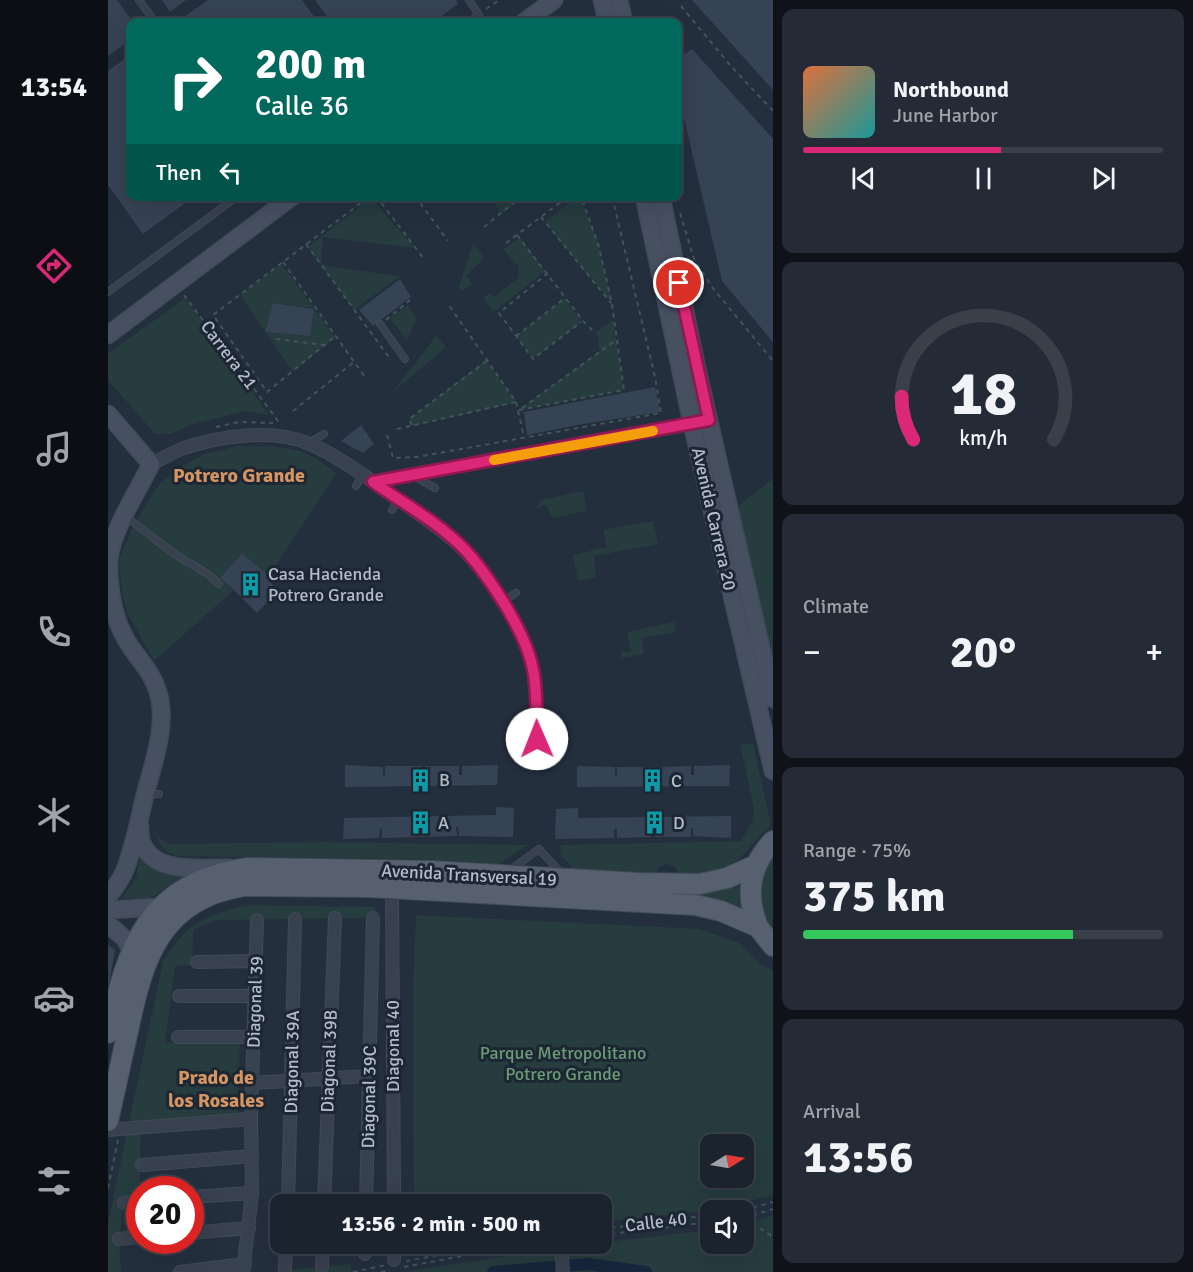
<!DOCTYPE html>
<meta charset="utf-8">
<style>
body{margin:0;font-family:Signika,sans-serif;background:#242b36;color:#f1f3f6;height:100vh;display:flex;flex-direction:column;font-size:22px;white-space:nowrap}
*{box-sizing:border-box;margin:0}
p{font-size:20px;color:#a0a4aa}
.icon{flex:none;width:33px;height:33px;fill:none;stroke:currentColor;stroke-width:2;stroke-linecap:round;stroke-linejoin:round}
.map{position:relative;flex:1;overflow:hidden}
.sheet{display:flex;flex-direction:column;gap:9px;padding:9px;background:#0f1319;width:420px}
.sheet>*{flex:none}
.guide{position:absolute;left:18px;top:18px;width:556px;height:183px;border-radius:12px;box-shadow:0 6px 24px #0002,0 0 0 2px #39404a;background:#00695c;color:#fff;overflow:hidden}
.needle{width:39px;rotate:79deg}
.tools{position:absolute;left:592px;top:1134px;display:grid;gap:12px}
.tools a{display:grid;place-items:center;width:54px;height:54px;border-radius:12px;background:#1b232e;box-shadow:0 6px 24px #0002,0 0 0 2px #39404a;font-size:30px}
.speed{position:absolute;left:18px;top:1176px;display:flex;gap:12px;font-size:30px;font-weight:700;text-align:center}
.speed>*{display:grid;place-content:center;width:78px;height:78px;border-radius:50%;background:#1b232e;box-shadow:0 6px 24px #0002,0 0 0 2px #39404a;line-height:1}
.speed .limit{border:9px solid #d22;background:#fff;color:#111}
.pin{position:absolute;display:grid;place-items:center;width:51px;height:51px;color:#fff;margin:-26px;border:3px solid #fff;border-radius:50%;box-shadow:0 2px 6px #0007}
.me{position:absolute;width:66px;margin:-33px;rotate:359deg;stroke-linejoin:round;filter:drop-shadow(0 0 4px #0008)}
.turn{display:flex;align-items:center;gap:21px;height:126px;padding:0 30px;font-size:27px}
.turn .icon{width:78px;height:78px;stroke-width:2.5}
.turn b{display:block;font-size:42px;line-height:51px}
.then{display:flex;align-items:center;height:57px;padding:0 30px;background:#0003;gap:12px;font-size:22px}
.big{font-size:45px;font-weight:700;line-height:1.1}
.sheet .tile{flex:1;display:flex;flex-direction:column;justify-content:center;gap:9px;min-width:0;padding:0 21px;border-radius:12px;background:#242b36}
.sheet .dial{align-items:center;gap:0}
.dial svg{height:156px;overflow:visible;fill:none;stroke:#39404a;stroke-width:7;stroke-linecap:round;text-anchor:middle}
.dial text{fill:#f1f3f6;stroke:none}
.song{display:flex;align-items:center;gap:18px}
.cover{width:72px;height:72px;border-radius:9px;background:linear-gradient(135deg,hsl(20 70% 55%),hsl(180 70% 35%))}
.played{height:6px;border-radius:3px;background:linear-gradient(90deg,#db2777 55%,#39404a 55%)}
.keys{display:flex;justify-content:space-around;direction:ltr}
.heat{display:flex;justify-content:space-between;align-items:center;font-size:33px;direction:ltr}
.charge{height:9px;border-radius:4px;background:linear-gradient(90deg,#34c759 75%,#39404a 0)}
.trip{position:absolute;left:162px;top:1194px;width:342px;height:60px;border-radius:12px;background:#1b232e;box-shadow:0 6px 24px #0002,0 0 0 2px #39404a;font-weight:700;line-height:60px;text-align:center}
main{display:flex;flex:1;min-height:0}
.menu{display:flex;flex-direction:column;width:108px;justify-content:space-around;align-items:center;background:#0b0e12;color:#a0a4aa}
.menu .icon{width:42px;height:42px}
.menu .on{color:#db2777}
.menu b{font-size:27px;color:#f1f3f6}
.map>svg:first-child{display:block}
</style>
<main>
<nav class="menu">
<b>13:54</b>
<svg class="icon on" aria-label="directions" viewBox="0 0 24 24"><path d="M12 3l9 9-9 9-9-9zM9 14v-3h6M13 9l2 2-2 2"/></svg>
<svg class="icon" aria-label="music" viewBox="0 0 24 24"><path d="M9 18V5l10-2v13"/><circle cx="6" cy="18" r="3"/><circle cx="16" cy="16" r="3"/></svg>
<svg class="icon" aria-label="phone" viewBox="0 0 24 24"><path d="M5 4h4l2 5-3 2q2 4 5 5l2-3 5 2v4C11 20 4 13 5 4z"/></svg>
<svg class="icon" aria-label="climate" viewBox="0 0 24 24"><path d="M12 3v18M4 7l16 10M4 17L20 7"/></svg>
<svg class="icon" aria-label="car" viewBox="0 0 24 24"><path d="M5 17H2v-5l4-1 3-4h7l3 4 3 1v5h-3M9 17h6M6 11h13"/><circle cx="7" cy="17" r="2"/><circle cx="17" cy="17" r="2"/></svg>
<svg class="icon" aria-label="filters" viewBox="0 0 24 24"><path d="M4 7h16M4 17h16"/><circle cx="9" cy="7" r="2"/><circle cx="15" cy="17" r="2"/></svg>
</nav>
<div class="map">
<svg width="665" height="1272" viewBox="0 0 665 1272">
<rect width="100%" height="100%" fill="#242f3e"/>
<path fill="#263c3f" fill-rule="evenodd" d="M392,197V196L416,197L392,215L386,201Z
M468,197H473L491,247L504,304L437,222Z
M263,198L307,248L215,237L213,264L223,267L292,276L246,310L200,247Z
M412,238L437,271L386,312L375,298L382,293L386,297L410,278L411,267L395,249Z
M365,243L376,258L359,275L364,284L354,291L351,287Z
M173,264L206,308L165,303L158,332L202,336L206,309L227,337L185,372L132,295Z
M77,298L161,415L137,411L82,425L63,434H47L0,380V354Z
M457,298L473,322L425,359L408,336Z
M300,305L309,319L299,340L282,318Z
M505,320L516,390L411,410L492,351L490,344L491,337L487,333Z
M328,336L338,347L284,393Z
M378,360L408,402L305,426L301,419Z
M130,446C154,447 183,444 205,457C213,461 221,468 228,474L161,576L134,553L112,578L126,590L46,661L19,612L14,592L11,559L26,524L52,483L76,465L97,454Z
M665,479V659L629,507Z
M475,491L479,511L445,518L437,505L427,509L434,500Z
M545,521L550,544L486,556L488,577L470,581L465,555L499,547L495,530Z
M566,622L568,632L534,638L536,654L514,658L513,652L523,651L519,632Z
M632,744H645L663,825C650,836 642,849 630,860C614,875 591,875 570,876V872L566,866L557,864L551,867L548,874L466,870L452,854L453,845L633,841L644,822L646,809Z
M47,831L53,840L64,844L213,842L419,845L391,864L312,859L72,856C56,853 52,846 47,831Z
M665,851V936L653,918L648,887Z
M32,857L49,870L83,871L42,898H14L28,878Z
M631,880V902L636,914L601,900L561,893Z
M144,905L268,907L265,918L109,920L85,930L84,965L67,966L57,1043L132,1042L130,1114L33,1121L31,1201L16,1203L11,1239L13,1272H0V1222L55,961C62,951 70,939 79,931C97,916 121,908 144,905Z
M308,915L591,929L631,943L652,964L665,970V1195L612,1209L494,1222V1204H306L305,997ZM603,1144H636V1178H603Z
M665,1215V1272H295L454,1247L603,1230V1244H636V1225Z
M242,1264L244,1272H165Z"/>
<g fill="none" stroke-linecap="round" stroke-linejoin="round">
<path stroke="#17263c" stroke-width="12" d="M385,1272L480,1264L538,1272"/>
</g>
<path fill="#364354" d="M0,0H9L25,22H22V40L0,56Z
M54,0H78L62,12Z
M100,0H194L210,22H69Z
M207,0H348L350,4L325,22H223Z
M584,0H665V90Z
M584,49L665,139V342L614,281L570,92V58Z
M22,55V196H87L35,234L0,185V71Z
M292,279L303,297L265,326L251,310Z
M165,303L206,309L202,336L157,332Z
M547,387L552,412L469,425L419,435L416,412Z
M253,425L266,444L255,453L233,441Z
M134,553L161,576L168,593L149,613L126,590L112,578Z
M237,765L275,767V775H277V766H314V775H317V766H351V775H354V766L390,765L389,785L237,787Z
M622,765L621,786L469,787V766L507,767V776H509V767H546L547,775H549V767L583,766V775H586V766Z
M388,807L406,808L405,837L351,836L350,827H348L349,836L311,837V828H308L309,837L274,838V829L272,828L271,838L235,839L236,818L388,815Z
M470,808V818L623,816V838L585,836V828H583V837H546V829L543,828V837L509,838V829H506V838L447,839L448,809Z
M0,945L7,950L1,984H0Z"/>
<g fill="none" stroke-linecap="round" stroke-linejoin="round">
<defs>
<path id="lane" d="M31,0L47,22
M361,0L371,15L361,22
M0,292L130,196
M272,324L297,359
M201,443L216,434
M306,476L327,488
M248,486L255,474
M284,510L290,500
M18,517L68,555L100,574L111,584
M408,593L394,601C409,623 422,647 426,674C430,695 429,718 429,739
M38,794H51
M402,870L431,849L455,875"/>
<path id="street" d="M43,464C54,459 65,452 76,448C113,436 165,428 202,444C234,458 262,480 291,500C338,533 365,550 394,601
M265,482L601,420
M284,888L286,1204
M89,962L148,961
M71,996H146
M70,1037H146
M144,1083L261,1076
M0,1130L143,1119
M34,1165L144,1156
M82,1197L144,1193
M16,1203L32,1201
M180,1204L187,919
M216,1204L227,918
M258,1204L265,918
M82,1233L141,1228
M11,1239L32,1237
M286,1244V1260
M453,1244L455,1272
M257,1254V1244
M214,1267L215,1244
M177,1270L178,1244
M72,1272L137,1264
M135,1272L144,1193L143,1119L149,920"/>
<path id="secondary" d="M494,0L499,22
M511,0L516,22
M416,22L446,0
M536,196L584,424L665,771
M553,196L589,369L665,699
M0,335L185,196
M0,414L43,464C29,493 5,528 1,559C0,588 6,623 22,646C33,662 45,674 50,692C60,725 45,763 37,795C31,820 26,846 17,870C13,880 7,888 0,896
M32,826C32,833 32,840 35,845C49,875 95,867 122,868
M0,910L52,907
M0,924L17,939L24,951"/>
<path id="primary" d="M650,927C637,895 641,866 665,841
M0,1033C20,945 39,883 140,868L324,871L531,883L592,884L619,878L648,865
M0,1121C7,1091 13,1061 20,1031C35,959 52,899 136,886L261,887L587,905L613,911L650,927L665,946"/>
</defs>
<use href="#lane" stroke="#414a57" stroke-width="8"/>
<use href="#street" stroke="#414a57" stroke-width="14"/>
<use href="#secondary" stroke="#414a57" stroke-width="19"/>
<use href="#primary" stroke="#414a57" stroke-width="22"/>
<path stroke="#3f5557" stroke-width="2" stroke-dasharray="4.5 4.5" stroke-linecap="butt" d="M573,6L622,65L665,111
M378,9L391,0
M268,196L316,259
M307,196L340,241
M572,213L586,259L604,287L665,361
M433,217L503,303
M376,227L414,196
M409,235L476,322L487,333
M398,243L461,196
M198,244L283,360
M175,262L257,377
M440,273L391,313L425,359L473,322
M76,295L173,425
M278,320L302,300
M408,336L457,298
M225,338L159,392L105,315L262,196
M168,339L216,345
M408,402L416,437
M414,408L508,340
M411,410L516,390L504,304L491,247L473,196
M185,411L246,362
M304,425L301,419L380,360
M108,427L131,422L165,423
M289,429L408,402L340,304
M279,435L285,458L309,457L553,413L547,377L504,196
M0,1188L10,1140
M636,1210L665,1202
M636,1218L665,1209
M637,1218L665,1237
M494,1229L603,1215
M494,1235L603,1222
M298,1261L390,1244
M296,1267L417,1244
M245,1272L278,1265
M273,1272L281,1270"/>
<use href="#lane" stroke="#38414e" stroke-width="6"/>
<use href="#street" stroke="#38414e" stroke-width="12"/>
<use href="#secondary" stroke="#465061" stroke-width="16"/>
<use href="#primary" stroke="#56606e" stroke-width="20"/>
</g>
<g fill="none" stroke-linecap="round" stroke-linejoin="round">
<defs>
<path id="route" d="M429,739C429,718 429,696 426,675C422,649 409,625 396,603C384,584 373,567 358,551C332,523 296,504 265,482L601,420L571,283"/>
</defs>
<use href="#route" stroke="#8e194d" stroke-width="15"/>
<use href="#route" stroke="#db2777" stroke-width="10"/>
<path stroke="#f59e0b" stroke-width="10" d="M386,460L545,431"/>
</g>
<defs>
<symbol id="building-bare" viewBox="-9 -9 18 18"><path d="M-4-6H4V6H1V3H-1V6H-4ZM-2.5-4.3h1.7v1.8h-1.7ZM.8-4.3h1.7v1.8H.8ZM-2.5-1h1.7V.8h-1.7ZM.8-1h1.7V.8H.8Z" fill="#0f9aa8" stroke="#1d2633" stroke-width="2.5" paint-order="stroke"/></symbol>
</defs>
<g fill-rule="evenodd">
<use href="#building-bare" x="126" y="568" width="33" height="33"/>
<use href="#building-bare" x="296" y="764" width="33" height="33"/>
<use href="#building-bare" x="528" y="764" width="33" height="33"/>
<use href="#building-bare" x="296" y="806" width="33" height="33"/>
<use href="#building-bare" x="530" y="806" width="33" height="33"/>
</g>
<g text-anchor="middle" stroke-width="6" stroke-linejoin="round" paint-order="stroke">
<g font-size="18" fill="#b4bcc9" stroke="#1d2633">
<text transform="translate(121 355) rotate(53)" y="6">Carrera 21</text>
<text transform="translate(606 519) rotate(77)" y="6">Avenida Carrera 20</text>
<text transform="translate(361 875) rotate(3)" y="6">Avenida Transversal 19</text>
<text transform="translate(147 1002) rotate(-88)" y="6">Diagonal 39</text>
<text transform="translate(285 1046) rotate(-90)" y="6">Diagonal 40</text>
<text transform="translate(221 1061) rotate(-88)" y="6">Diagonal 39B</text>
<text transform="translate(184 1062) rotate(-89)" y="6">Diagonal 39A</text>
<text transform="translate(261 1097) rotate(-89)" y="6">Diagonal 39C</text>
<text transform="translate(548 1222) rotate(-7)" y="6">Calle 40</text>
</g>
<g font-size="18" fill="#b4bcc9" stroke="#1d2633" text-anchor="start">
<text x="160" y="580">Casa Hacienda<tspan x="160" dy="21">Potrero Grande</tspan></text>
<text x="331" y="786">B</text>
<text x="563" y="787">C</text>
<text x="330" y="829">A</text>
<text x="565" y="829">D</text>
</g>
<g font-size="18" fill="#6b9a76" stroke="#1d2633">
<text x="455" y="1059">Parque Metropolitano<tspan x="455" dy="21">Potrero Grande</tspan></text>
</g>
<g font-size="20" font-weight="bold" fill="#d59563" stroke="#1d2633">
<text x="131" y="482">Potrero Grande</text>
<text x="108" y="1084">Prado de<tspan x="108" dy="23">los Rosales</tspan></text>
</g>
</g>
</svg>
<div class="tools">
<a><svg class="needle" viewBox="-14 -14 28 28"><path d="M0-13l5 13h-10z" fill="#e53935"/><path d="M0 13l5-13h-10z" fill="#a0a4aa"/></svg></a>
<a><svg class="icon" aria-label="sound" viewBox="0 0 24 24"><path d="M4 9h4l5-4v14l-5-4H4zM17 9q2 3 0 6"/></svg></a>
</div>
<div class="speed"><div class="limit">20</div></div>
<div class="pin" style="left:571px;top:283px;background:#d93025"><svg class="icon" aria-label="arrive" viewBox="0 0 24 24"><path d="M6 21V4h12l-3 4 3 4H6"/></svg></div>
<svg class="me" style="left:429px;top:739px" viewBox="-20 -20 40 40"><circle r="19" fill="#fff"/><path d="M0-13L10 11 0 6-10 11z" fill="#db2777"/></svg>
<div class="trip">13:56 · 2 min · 500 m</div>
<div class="guide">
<div class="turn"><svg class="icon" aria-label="right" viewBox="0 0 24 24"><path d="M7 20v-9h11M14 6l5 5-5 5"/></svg><div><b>200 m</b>Calle 36</div></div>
<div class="then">Then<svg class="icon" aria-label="left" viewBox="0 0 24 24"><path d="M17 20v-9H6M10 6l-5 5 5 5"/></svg></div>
</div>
</div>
<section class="sheet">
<div class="tile">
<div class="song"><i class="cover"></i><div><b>Northbound</b><p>June Harbor</p></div></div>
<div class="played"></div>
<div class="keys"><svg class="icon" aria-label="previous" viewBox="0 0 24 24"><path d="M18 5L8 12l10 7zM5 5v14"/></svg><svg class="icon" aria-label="pause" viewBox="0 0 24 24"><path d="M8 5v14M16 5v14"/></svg><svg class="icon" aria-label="next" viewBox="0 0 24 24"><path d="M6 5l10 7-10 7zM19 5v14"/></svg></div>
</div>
<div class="tile dial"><svg viewBox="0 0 100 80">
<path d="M14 69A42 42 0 1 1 86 69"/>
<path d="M14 69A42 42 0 0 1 8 47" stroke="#db2777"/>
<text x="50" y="56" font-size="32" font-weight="700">18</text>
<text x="50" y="72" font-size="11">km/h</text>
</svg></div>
<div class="tile"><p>Climate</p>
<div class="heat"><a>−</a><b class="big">20°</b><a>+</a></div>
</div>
<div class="tile"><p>Range · 75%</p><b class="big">375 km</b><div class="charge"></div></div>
<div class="tile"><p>Arrival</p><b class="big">13:56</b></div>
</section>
</main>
